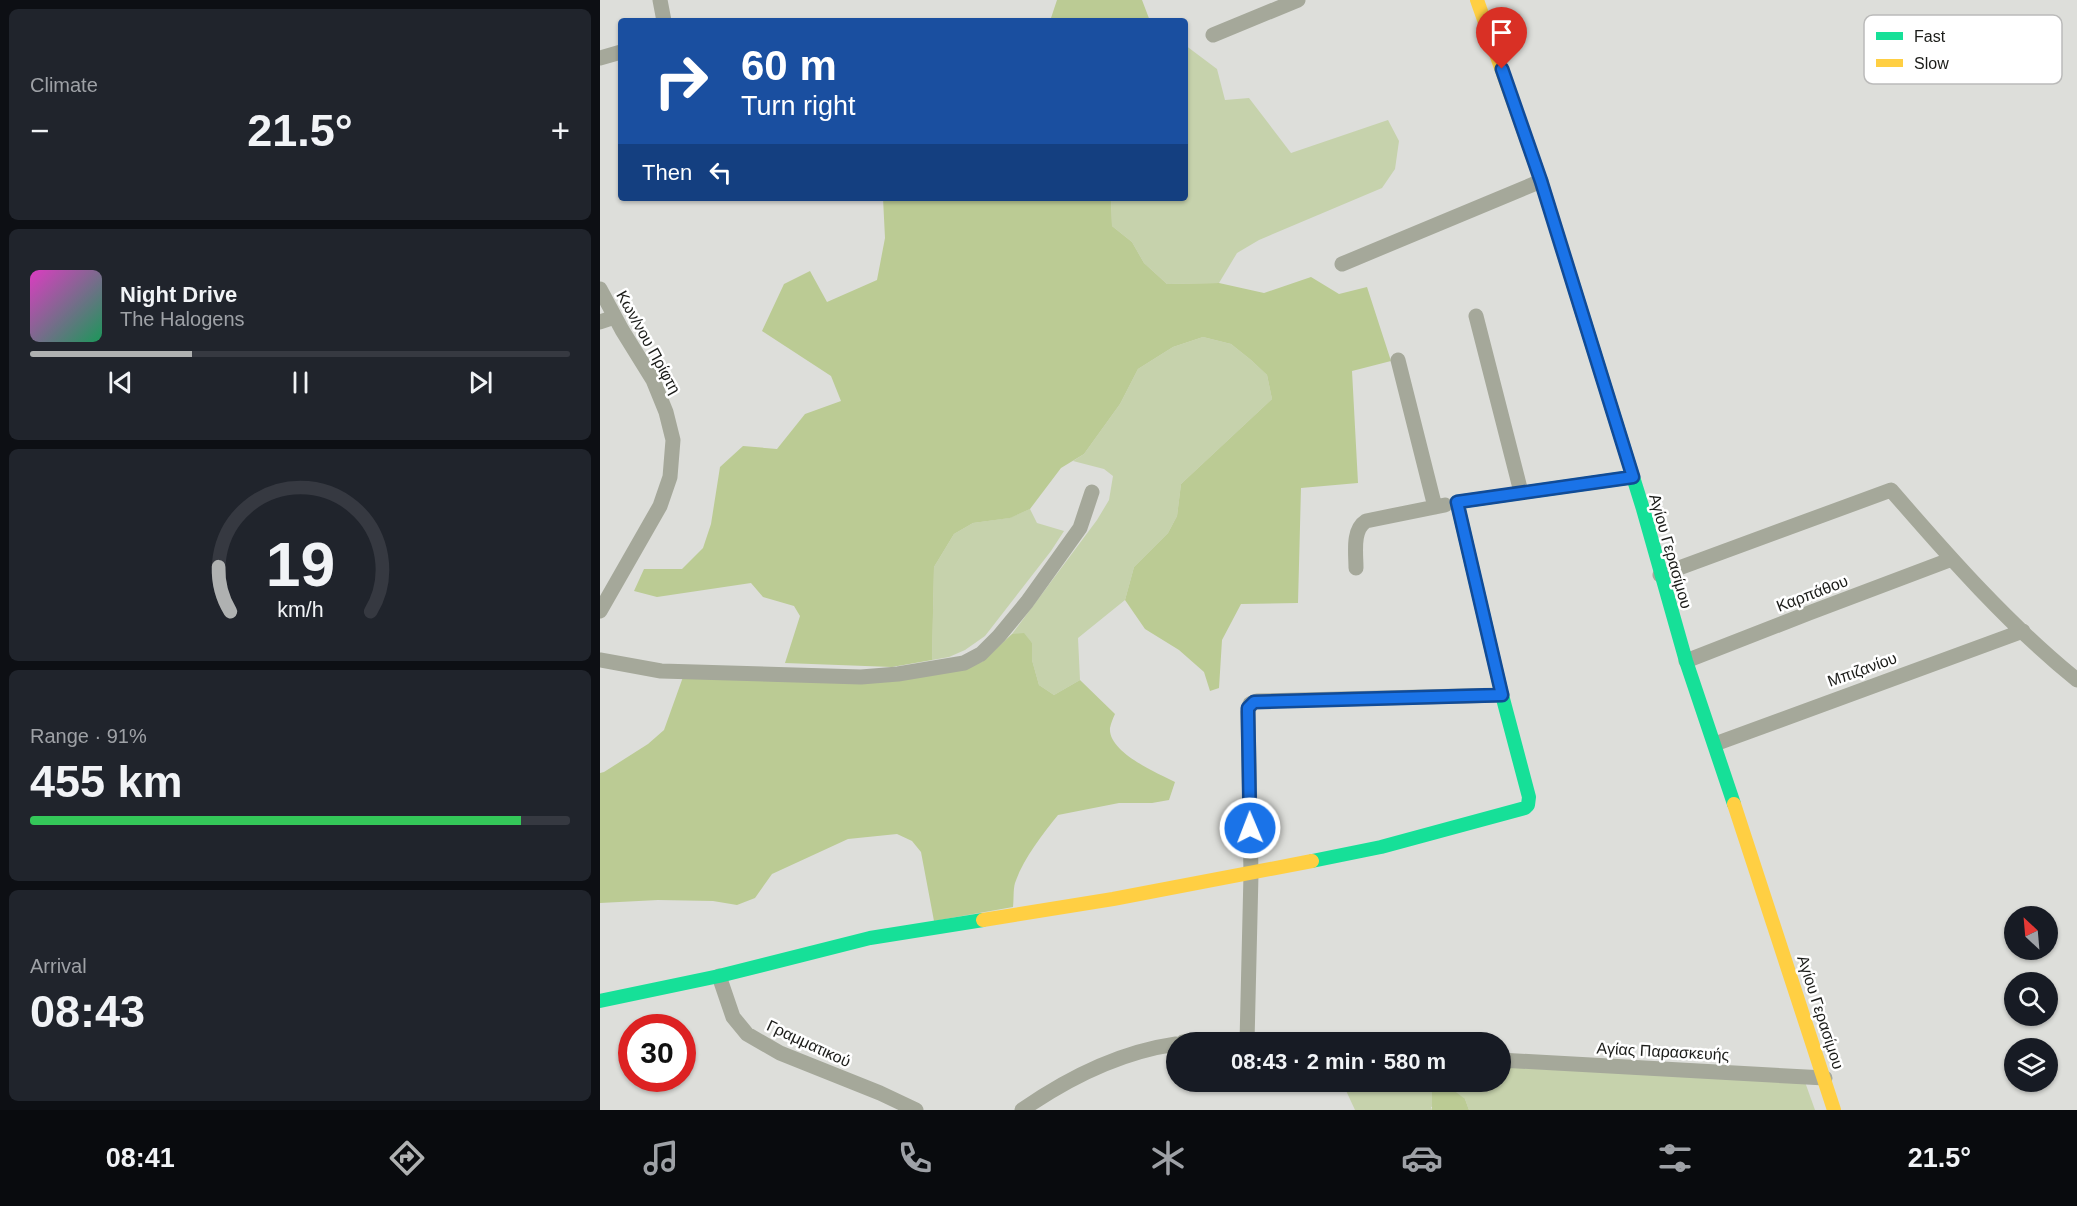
<!DOCTYPE html>
<meta charset="utf-8">
<style>
body{margin:0;font-family:Helvetica,sans-serif;background:#20242c;color:#f1f3f6;height:100vh;display:flex;flex-direction:column;font-size:22px;white-space:nowrap}
*{box-sizing:border-box;margin:0}
p{font-size:20px;color:#9ea1a6}
.icon{flex:none;width:33px;height:33px;fill:none;stroke:currentColor;stroke-width:2;stroke-linecap:round;stroke-linejoin:round}
.map{position:relative;flex:1;overflow:hidden}
.drawer{display:flex;flex-direction:column;gap:9px;padding:9px;background:#0d0f14;width:600px}
.drawer>*{flex:none}
.guide{position:absolute;left:18px;top:18px;width:570px;height:183px;border-radius:6px;box-shadow:0 2px 4px #0004;background:#1a4fa0;color:#fff;overflow:hidden}
.needle{width:39px;rotate:334deg}
.tools{position:absolute;left:1404px;top:906px;display:grid;gap:12px}
.tools a{display:grid;place-items:center;width:54px;height:54px;border-radius:50%;background:#171b24;box-shadow:0 2px 4px #0004;font-size:30px}
.speed{position:absolute;left:18px;top:1014px;display:flex;gap:12px;font-size:30px;font-weight:700;text-align:center}
.speed>*{display:grid;place-content:center;width:78px;height:78px;border-radius:50%;background:#171b24;box-shadow:0 2px 4px #0004;line-height:1}
.speed .limit{border:9px solid #d22;background:#fff;color:#111}
.pin{position:absolute;display:grid;place-items:center;width:51px;height:51px;color:#fff;margin:-62px -26px;border-radius:50% 50% 50% 0;rotate:-45deg;box-shadow:0 0 6px #0007}
.pin .icon{rotate:45deg}
.me{position:absolute;width:66px;margin:-33px;rotate:359deg;stroke-linejoin:round;filter:drop-shadow(0 0 4px #0008)}
.turn{display:flex;align-items:center;gap:21px;height:126px;padding:0 24px;font-size:27px}
.turn .icon{width:78px;height:78px;stroke-width:2.5}
.turn b{display:block;font-size:42px;line-height:51px}
.then{display:flex;align-items:center;height:57px;padding:0 24px;background:#0003;gap:12px;font-size:22px}
.big{font-size:45px;font-weight:700;line-height:1.1}
.drawer .tile{flex:1;display:flex;flex-direction:column;justify-content:center;gap:9px;min-width:0;padding:0 21px;border-radius:9px;background:#20242c}
.drawer .dial{align-items:center;gap:0}
.dial svg{height:156px;overflow:visible;fill:none;stroke:#363941;stroke-width:7;stroke-linecap:round;text-anchor:middle}
.dial text{fill:#f1f3f6;stroke:none}
.song{display:flex;align-items:center;gap:18px}
.cover{width:72px;height:72px;border-radius:9px;background:linear-gradient(135deg,hsl(310 70% 55%),hsl(150 70% 35%))}
.played{height:6px;border-radius:3px;background:linear-gradient(90deg,#afb1b1 30%,#363941 30%)}
.keys{display:flex;justify-content:space-around;direction:ltr}
.heat{display:flex;justify-content:space-between;align-items:center;font-size:33px;direction:ltr}
.charge{height:9px;border-radius:4px;background:linear-gradient(90deg,#34c759 91%,#363941 0)}
.trip{position:absolute;left:566px;top:1032px;width:345px;height:60px;border-radius:30px;background:#171b24;box-shadow:0 2px 4px #0004;font-weight:700;line-height:60px;text-align:center}
.tabs{display:flex;height:96px;justify-content:space-around;align-items:center;background:#090b0e;color:#9ea1a6}
.tabs .icon{width:42px;height:42px}
.tabs .current{color:#afb1b1}
.tabs b{font-size:27px;color:#f1f3f6}
main{display:flex;flex:1;min-height:0}
.map>svg:first-child{display:block}
</style>
<main>
<section class="drawer">
<div class="tile"><p>Climate</p>
<div class="heat"><a>−</a><b class="big">21.5°</b><a>+</a></div>
</div>
<div class="tile">
<div class="song"><i class="cover"></i><div><b>Night Drive</b><p>The Halogens</p></div></div>
<div class="played"></div>
<div class="keys"><svg class="icon" aria-label="previous" viewBox="0 0 24 24"><path d="M18 5L8 12l10 7zM5 5v14"/></svg><svg class="icon" aria-label="pause" viewBox="0 0 24 24"><path d="M8 5v14M16 5v14"/></svg><svg class="icon" aria-label="next" viewBox="0 0 24 24"><path d="M6 5l10 7-10 7zM19 5v14"/></svg></div>
</div>
<div class="tile dial"><svg viewBox="0 0 100 80">
<path d="M14 69A42 42 0 1 1 86 69"/>
<path d="M14 69A42 42 0 0 1 8 46" stroke="#afb1b1"/>
<text x="50" y="56" font-size="32" font-weight="700">19</text>
<text x="50" y="72" font-size="11">km/h</text>
</svg></div>
<div class="tile"><p>Range · 91%</p><b class="big">455 km</b><div class="charge"></div></div>
<div class="tile"><p>Arrival</p><b class="big">08:43</b></div>
</section>
<div class="map">
<svg width="1477" height="1110" viewBox="0 0 1477 1110">
<rect width="100%" height="100%" fill="#dddeda"/>
<path fill="#c6d2ac" d="M585,45L617,69L625,100L649,98L691,153L788,120L799,141L795,169L782,188L659,240L637,253L619,283L567,284L544,263L532,242L512,226L511,198H585Z
M603,337L631,344L651,360L667,375L672,399L581,484L577,516L568,533L534,567L525,600L478,638L480,680L454,695L439,685L432,660V643L412,634L497,520L509,500L513,476L504,469L473,461L484,454L520,404L538,369L573,347Z
M430,509L437,523L464,531L451,551L385,636L365,650L349,657L332,660L334,567L354,534L373,523L409,518Z
M900,1067L1205,1082L1215,1110H869L865,1099L831,1107L832,1110H755L742,1082H900Z"/>
<path fill="#bbcb94" d="M457,0H542L550,21H450Z
M283,198H511L512,226L532,242L544,263L567,284L619,283L664,293L711,277L739,294L767,287L791,361L752,371L758,483L701,488L698,603L641,604L622,640L619,688L610,691L604,672L579,650L545,629L525,600L534,567L568,533L577,516L581,484L672,399L667,375L651,360L631,344L603,337L573,347L538,369L520,404L484,454L461,468L430,509L410,518L373,523L354,534L334,567L332,660L292,667L185,663L200,616L194,606L163,597L151,583L57,597L34,591L44,569H82L103,548L111,524L120,467L143,446L177,449L205,414L241,401L231,376L162,331L184,284L210,271L227,302L277,280L285,238Z
M424,633L432,643V660L439,685L454,695L480,680L515,714C513,718 511,723 510,728C508,752 557,773 575,782L569,800L552,803H519L458,815C442,835 423,859 415,883C413,890 414,899 413,907L334,921L321,852L312,841L297,834L248,839L172,874L155,898L137,905L113,901L58,900L0,903V773L4,772L48,744L64,730L83,677L356,668L382,662L412,634Z
M844,1083L865,1099L869,1110H832V1090Z"/>
<g fill="none" stroke-linecap="round" stroke-linejoin="round">
<path stroke="#a5a89a" stroke-width="15" d="M60,0L64,21
M613,35L698,0
M0,58L21,52
M742,264L941,181
M0,289L22,330L53,380L66,412L73,440L70,477L60,506L0,611
M876,316L921,492
M0,322L15,317
M798,360L835,507
M756,568C756,553 752,530 766,521L845,505
M1060,575L1291,490C1349,557 1409,625 1477,680
M0,660L61,671L261,677L298,674L364,663L381,654L399,636L427,602L480,528L492,492
M1086,661L1209,613L1352,559
M1115,744L1423,631
M119,976L133,1017L147,1034L180,1053L280,1093L316,1110
M583,1042L595,1041L641,1042
M647,1042L651,874L648,712L650,704L657,701L902,695
M900,1060L1225,1078
M422,1110C468,1078 520,1052 576,1044"/>
<path stroke="#16e098" stroke-width="14" d="M973,284L1043,509L1086,661L1134,804
M712,861L781,847L925,808L928,805L929,797L902,695L857,502L1033,477
M0,1001L119,976L270,938L383,920"/>
<path stroke="#ffcf43" stroke-width="14" d="M877,0L941,181L973,284
M1134,804L1234,1110
M383,920L513,899L712,861"/>
</g>
<g fill="none" stroke-linecap="round" stroke-linejoin="round">
<defs>
<path id="route" d="M650,828L648,712V708L654,702L902,695L857,502L1033,477L941,181L902,69"/>
</defs>
<use href="#route" stroke="#114b97" stroke-width="15"/>
<use href="#route" stroke="#1a73e8" stroke-width="10"/>
</g>
<g text-anchor="middle" stroke-width="5" stroke-linejoin="round" paint-order="stroke">
<g font-size="16" fill="#1b1c19" stroke="#fff">
<text transform="translate(49 342) rotate(61)" y="6">Κων/νου Πρίφτη</text>
<text transform="translate(1071 551) rotate(74)" y="6">Αγίου Γερασίμου</text>
<text transform="translate(1212 593) rotate(-21)" y="6">Καρπάθου</text>
<text transform="translate(1262 669) rotate(-20)" y="6">Μπιζανίου</text>
<text transform="translate(1221 1012) rotate(72)" y="6">Αγίου Γερασίμου</text>
<text transform="translate(209 1043) rotate(25)" y="6">Γραμματικού</text>
<text transform="translate(1063 1051) rotate(3)" y="6">Αγίας Παρασκευής</text>
</g>
</g>
<rect x="1264" y="15" width="198" height="69" rx="9" fill="#fff" stroke="#bbbbba" stroke-width="1.5"/>
<rect x="1276" y="32" width="27" height="8" fill="#16e098"/>
<rect x="1276" y="59" width="27" height="8" fill="#ffcf43"/>
<g font-size="16" fill="#1b1c19">
<text x="1314" y="42">Fast</text>
<text x="1314" y="69">Slow</text>
</g>
</svg>
<div class="tools">
<a><svg class="needle" viewBox="-14 -14 28 28"><path d="M0-13l5 13h-10z" fill="#e53935"/><path d="M0 13l5-13h-10z" fill="#9ea1a6"/></svg></a>
<a><svg class="icon" aria-label="search" viewBox="0 0 24 24"><circle cx="10" cy="10" r="6"/><path d="M15 15l6 6"/></svg></a>
<a><svg class="icon" aria-label="layers" viewBox="0 0 24 24"><path d="M12 4l9 5-9 5-9-5zM3 14l9 5 9-5"/></svg></a>
</div>
<div class="speed"><div class="limit">30</div></div>
<div class="pin" style="left:902px;top:69px;background:#d93025"><svg class="icon" aria-label="arrive" viewBox="0 0 24 24"><path d="M6 21V4h12l-3 4 3 4H6"/></svg></div>
<svg class="me" style="left:650px;top:828px" viewBox="-20 -20 40 40"><circle r="17" fill="#1a73e8" stroke="#fff" stroke-width="3"/><path d="M0-11L8 9 0 5-8 9z" fill="#fff"/></svg>
<div class="trip">08:43 · 2 min · 580 m</div>
<div class="guide">
<div class="turn"><svg class="icon" aria-label="right" viewBox="0 0 24 24"><path d="M7 20v-9h11M14 6l5 5-5 5"/></svg><div><b>60 m</b>Turn right</div></div>
<div class="then">Then<svg class="icon" aria-label="left" viewBox="0 0 24 24"><path d="M17 20v-9H6M10 6l-5 5 5 5"/></svg></div>
</div>
</div>
</main>
<nav class="tabs">
<b>08:41</b>
<svg class="icon current" aria-label="directions" viewBox="0 0 24 24"><path d="M12 3l9 9-9 9-9-9zM9 14v-3h6M13 9l2 2-2 2"/></svg>
<svg class="icon" aria-label="music" viewBox="0 0 24 24"><path d="M9 18V5l10-2v13"/><circle cx="6" cy="18" r="3"/><circle cx="16" cy="16" r="3"/></svg>
<svg class="icon" aria-label="phone" viewBox="0 0 24 24"><path d="M5 4h4l2 5-3 2q2 4 5 5l2-3 5 2v4C11 20 4 13 5 4z"/></svg>
<svg class="icon" aria-label="climate" viewBox="0 0 24 24"><path d="M12 3v18M4 7l16 10M4 17L20 7"/></svg>
<svg class="icon" aria-label="car" viewBox="0 0 24 24"><path d="M5 17H2v-5l4-1 3-4h7l3 4 3 1v5h-3M9 17h6M6 11h13"/><circle cx="7" cy="17" r="2"/><circle cx="17" cy="17" r="2"/></svg>
<svg class="icon" aria-label="filters" viewBox="0 0 24 24"><path d="M4 7h16M4 17h16"/><circle cx="9" cy="7" r="2"/><circle cx="15" cy="17" r="2"/></svg>
<b>21.5°</b>
</nav>
